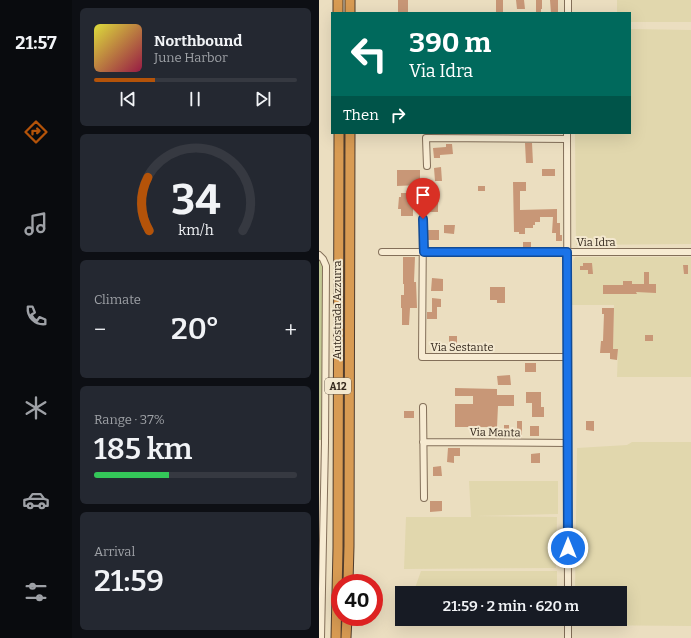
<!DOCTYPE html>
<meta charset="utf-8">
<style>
body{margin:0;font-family:Bitter,serif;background:#242831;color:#f1f3f6;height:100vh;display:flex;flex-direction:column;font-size:15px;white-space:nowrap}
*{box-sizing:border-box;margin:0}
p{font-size:13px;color:#9ea1a6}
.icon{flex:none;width:22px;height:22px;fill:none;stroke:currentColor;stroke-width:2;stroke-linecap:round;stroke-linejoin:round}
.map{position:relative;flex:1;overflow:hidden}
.side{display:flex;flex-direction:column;gap:8px;padding:8px;background:#0d0f14;width:247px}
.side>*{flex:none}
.guide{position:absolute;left:12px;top:12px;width:300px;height:122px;border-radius:0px;box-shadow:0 4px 16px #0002;background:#00695c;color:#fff;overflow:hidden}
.speed{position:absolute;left:12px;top:574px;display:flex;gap:8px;font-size:20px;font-weight:700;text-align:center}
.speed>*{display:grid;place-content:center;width:52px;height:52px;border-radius:50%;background:#171b24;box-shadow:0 4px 16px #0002;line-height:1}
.speed .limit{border:6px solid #d22;background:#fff;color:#111}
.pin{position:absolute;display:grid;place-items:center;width:34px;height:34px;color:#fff;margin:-41px -17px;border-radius:50% 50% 50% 0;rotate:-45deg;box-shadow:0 0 4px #0007}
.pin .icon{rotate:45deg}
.me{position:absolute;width:44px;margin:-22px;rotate:0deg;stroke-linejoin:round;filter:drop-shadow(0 0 3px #0008)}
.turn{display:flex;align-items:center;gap:14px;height:84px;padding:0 12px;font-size:18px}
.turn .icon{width:52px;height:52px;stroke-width:2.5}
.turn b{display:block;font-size:28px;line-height:34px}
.then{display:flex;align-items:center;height:38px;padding:0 12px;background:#0003;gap:8px;font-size:15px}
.big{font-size:30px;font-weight:600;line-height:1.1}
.side .card{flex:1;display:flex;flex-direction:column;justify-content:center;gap:6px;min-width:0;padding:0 14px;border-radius:6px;background:#242831}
.side .dial{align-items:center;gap:0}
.dial svg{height:104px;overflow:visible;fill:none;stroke:#363941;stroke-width:7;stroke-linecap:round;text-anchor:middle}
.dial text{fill:#f1f3f6;stroke:none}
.song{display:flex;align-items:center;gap:12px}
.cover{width:48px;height:48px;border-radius:6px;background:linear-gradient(135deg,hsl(60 70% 55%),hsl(340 70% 35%))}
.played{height:4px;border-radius:2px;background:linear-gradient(90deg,#b45309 30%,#363941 30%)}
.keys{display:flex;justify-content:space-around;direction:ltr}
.heat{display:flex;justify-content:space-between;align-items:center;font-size:22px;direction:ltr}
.charge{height:6px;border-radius:3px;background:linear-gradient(90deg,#34c759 37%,#363941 0)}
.trip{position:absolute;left:76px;top:586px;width:232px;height:40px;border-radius:0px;background:#171b24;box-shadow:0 4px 16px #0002;font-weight:600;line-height:40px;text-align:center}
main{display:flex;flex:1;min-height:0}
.tabs{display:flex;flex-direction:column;width:72px;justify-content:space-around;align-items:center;background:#090b0e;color:#9ea1a6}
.tabs .icon{width:28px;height:28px}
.tabs .on{color:#b45309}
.tabs b{font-size:18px;color:#f1f3f6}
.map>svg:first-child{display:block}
</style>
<main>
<nav class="tabs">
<b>21:57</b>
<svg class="icon on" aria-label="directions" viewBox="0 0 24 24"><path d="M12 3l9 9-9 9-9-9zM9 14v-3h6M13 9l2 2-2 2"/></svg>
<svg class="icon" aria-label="music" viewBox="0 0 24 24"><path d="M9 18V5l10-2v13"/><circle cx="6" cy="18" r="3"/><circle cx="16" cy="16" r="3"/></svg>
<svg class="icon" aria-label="phone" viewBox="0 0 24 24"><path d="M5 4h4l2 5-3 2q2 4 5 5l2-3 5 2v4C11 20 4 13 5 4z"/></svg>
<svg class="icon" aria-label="climate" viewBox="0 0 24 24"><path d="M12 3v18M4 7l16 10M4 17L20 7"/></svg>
<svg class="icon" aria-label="car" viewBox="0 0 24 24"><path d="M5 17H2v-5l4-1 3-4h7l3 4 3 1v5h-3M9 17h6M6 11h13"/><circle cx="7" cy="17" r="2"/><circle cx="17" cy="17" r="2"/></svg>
<svg class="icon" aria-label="filters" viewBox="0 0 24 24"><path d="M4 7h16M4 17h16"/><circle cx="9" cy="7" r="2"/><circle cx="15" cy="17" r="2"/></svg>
</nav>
<section class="side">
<div class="card">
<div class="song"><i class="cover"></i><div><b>Northbound</b><p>June Harbor</p></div></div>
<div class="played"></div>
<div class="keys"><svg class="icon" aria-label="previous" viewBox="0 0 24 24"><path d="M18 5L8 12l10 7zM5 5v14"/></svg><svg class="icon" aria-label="pause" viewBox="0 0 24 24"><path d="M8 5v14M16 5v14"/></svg><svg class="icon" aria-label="next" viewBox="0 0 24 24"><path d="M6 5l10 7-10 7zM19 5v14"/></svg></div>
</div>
<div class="card dial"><svg viewBox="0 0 100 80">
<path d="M14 69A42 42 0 1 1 86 69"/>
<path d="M14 69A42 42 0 0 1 13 28" stroke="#b45309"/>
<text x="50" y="56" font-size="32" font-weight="700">34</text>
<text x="50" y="72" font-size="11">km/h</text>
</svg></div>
<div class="card"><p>Climate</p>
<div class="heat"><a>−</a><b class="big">20°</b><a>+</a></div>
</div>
<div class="card"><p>Range · 37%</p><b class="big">185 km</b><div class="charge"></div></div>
<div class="card"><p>Arrival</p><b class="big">21:59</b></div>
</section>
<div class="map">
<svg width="372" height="638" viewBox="0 0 372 638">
<rect width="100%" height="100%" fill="#ebdec0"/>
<path fill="#e1d7ad" d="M298,0H372V22H311V13H298Z
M311,29L372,30V244L257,245L256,133H311Z
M256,257H372V377H298L299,349H294L295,305H253L254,261Z
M313,442H372V626L256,625V619H301V593H256L258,448L308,445Z
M150,481H239V514L156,516L238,517L237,568L85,569L87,517H152Z
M102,571H238V593H98L96,588Z
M86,619H238V626L94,625L87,623Z"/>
<path fill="#c3c994" d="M0,259L2,261L5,266L3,440H0Z"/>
<path fill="#c89777" d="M79,0H89V13H79Z
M177,0H184V13H177Z
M197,0H205L206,9H198Z
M217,0H223V9H222V13H217Z
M231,0H239V13H232Z
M206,143H213L214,163H207Z
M127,144H133L134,154L121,155V158H115L114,148L127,147Z
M122,167L123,181H116L115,168Z
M223,169H236V176H223Z
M78,170H101V185L78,186Z
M194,182H207V191H201V210L238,209V223H241V235H243V241H237V233H233L234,217H221V222H216V225H214V228H206V234H200V232H195Z
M159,186H166V191H159Z
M82,193H94V216H82V209H79L80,197H82Z
M109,203H119V212H109Z
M125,225H136L135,234L125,233Z
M109,230H120V240H109Z
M204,242H212V247H204Z
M84,257H96L95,282H97L98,308H91L90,325H83V308H82V295H85V284H84Z
M264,263H273L274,274H269V270H261V266H264Z
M364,265H369V274H365Z
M325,272H330V284H337V293L317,292L318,294H284V285H304V281H313V284H325Z
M113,278L124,279V291H112Z
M171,287H186V303H178V300H171Z
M113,298L122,299V307H118V319H108V312H113Z
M283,308H295L294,349H299L298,360L291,359V353H281L282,341H284L285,314H283Z
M326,335H334V341H326Z
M130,336H138V347H130Z
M206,363H217V372H206Z
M191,375L192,385H179L178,376Z
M136,388L178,389V395H195V406H179L178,427H136V404H154V396H136Z
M207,392H222V407H225V417H213V403H207Z
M85,411H95V418H85Z
M198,421H203V438H198Z
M267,421H275V431L267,430Z
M185,425H190V432H185Z
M211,426H220V436H211Z
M129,448H141V456H135V463L128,462Z
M221,453V463H212V454Z
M122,466L123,476H114V467Z
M111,501H123V511L111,512Z"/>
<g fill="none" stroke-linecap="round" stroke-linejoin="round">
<defs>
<path id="minor" d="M249,13V0
M248,133L249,593
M108,166L107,138L248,139
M104,219L103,357H248
M63,252H372
M0,255L4,259L7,266L6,443L2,638
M104,407L105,498
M104,442L249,443
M249,619V638"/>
<path id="highway" d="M31,0V13
M19,13V0
M29,583L30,546L31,133
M17,638L19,548L20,133
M27,638L28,617"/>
</defs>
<use href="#minor" stroke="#836f59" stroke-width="8"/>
<use href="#highway" stroke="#513d2d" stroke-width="11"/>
<use href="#minor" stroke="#f7ebd2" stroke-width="6"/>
<use href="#highway" stroke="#d89b53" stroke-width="9"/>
</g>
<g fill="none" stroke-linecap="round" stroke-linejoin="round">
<defs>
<path id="route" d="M104,219L105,252H248L249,548"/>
</defs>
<use href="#route" stroke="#114b97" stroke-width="10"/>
<use href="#route" stroke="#1a73e8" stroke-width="7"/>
</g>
<g text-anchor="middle" stroke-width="4" stroke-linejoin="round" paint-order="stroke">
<rect fill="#f3e8cf" stroke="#6d6152" stroke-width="1" x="6" y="378" width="26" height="16" rx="3"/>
<g font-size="10" font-weight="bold" fill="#33271c">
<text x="19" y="390">A12</text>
</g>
<g font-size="11" fill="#33271c" stroke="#f3e8cf">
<text x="277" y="246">Via Idra</text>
<text transform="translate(18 310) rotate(-90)" y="4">Autostrada Azzurra</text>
<text x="143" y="351">Via Sestante</text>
<text transform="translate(176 432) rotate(1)" y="4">Via Manta</text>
</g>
</g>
</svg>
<div class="speed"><div class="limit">40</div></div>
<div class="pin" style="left:104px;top:219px;background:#d93025"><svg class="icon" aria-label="arrive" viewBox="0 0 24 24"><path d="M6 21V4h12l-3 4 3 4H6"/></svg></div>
<svg class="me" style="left:249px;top:548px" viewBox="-20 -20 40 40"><circle r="17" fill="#1a73e8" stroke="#fff" stroke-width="3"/><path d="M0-11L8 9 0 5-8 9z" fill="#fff"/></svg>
<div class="trip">21:59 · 2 min · 620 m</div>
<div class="guide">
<div class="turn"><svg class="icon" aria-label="left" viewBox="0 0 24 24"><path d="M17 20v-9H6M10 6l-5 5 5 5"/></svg><div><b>390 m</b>Via Idra</div></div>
<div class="then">Then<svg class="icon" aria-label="right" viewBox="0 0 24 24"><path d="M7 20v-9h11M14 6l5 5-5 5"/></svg></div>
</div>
</div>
</main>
